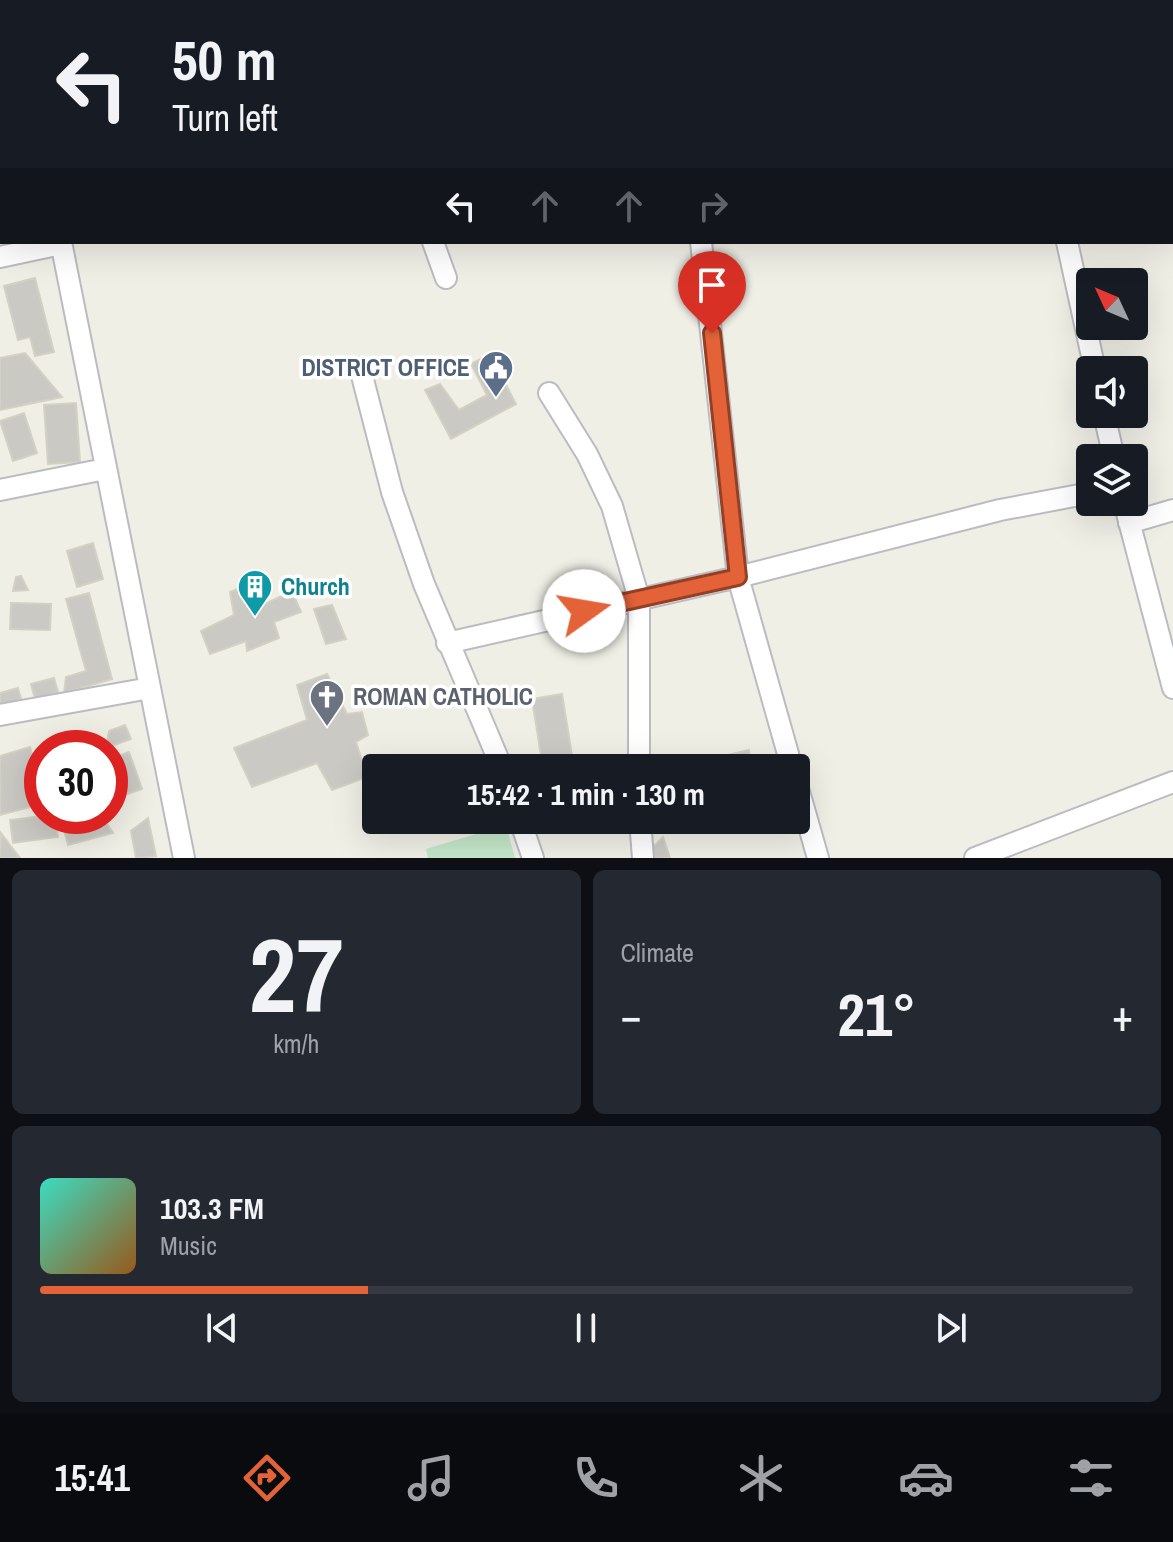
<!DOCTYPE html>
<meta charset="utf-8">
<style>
body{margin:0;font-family:"Archivo Narrow",sans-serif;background:#242831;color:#f1f3f6;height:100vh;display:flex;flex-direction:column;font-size:30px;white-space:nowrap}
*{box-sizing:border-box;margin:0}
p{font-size:26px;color:#9ea1a6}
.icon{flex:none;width:44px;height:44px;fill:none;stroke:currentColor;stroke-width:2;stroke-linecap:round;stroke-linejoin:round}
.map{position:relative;height:858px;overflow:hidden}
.side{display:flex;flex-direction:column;gap:12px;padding:12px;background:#0d0f14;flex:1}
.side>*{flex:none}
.top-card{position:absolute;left:0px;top:0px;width:1174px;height:244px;box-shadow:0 8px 32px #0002;background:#171b24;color:#f1f3f6;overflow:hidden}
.needle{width:52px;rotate:314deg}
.fabs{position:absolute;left:1076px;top:268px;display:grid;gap:16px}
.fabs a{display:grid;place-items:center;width:72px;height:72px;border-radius:8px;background:#171b24;box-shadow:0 8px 32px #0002;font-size:40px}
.speed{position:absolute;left:24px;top:730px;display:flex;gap:16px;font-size:40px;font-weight:700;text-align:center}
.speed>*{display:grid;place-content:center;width:104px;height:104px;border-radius:50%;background:#171b24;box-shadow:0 8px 32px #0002;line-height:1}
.speed .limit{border:12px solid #d22;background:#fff;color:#111}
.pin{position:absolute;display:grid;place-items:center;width:68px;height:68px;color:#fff;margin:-82px -34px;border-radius:50% 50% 50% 0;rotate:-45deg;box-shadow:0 0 8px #0007}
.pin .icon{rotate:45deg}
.me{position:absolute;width:88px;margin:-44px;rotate:77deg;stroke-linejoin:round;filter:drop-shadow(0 0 6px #0008)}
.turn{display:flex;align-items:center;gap:28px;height:168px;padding:0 40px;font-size:36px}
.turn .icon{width:104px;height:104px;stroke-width:2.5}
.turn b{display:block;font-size:56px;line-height:68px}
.lanes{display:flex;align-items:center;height:76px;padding:0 40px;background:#0003;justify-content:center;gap:40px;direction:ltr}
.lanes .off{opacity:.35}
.big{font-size:60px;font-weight:700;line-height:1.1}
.side .tile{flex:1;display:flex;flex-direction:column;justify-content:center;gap:12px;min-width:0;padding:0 28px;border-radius:12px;background:#242831}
.side .dial{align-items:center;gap:0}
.dial b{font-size:104px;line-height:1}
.song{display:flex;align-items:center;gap:24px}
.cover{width:96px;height:96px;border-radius:12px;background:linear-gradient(135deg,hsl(170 70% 55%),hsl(30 70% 35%))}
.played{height:8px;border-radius:4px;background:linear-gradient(90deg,#e36238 30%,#363941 30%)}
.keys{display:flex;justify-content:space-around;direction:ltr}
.heat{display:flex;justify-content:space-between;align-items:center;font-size:44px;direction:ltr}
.side .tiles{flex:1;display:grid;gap:12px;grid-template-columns:1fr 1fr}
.tile:last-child{grid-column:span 2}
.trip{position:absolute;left:362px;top:754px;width:448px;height:80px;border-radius:8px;background:#171b24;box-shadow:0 8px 32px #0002;font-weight:700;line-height:80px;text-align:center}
.tabs{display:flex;height:128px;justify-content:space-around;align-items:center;background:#090b0e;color:#9ea1a6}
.tabs .icon{width:56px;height:56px}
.tabs .active{color:#e36238}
.tabs b{font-size:36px;color:#f1f3f6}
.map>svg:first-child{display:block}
</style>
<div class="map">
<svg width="1173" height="858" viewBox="0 0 1173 858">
<rect width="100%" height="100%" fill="#efefe6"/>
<path fill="#c3e6c9" d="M506,825L515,858H428L426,849Z"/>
<path fill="#cac9c3" stroke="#d4d1c4" stroke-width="2" d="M35,278L54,352L35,356L30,337L18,340L4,286Z
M25,353L62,397L0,410V358Z
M490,354L516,404L451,439L425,390L440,384L459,410L487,395L471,364Z
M76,403L80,462L48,464L44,405Z
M24,413L37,453L13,461L0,421Z
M93,543L103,579L77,587L67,551Z
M21,576L28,590L13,591L16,577Z
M256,582L265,604L292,591L301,612L274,622L279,638L247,651L246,641L210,654L201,631L234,615L230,592Z
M89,593L112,679L64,693L66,677L86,671L66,599Z
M11,603L51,604L50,630L10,629Z
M332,605L346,639L326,644L314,609Z
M327,674L347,714L362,712L368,735L356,742L367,777L332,790L317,763L252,787L234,748L307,720L297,685Z
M54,678L58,692L35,699L31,684Z
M18,688L22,702L0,709V693Z
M562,694L574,768H543L532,699Z
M125,725L131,739L106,748L109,731Z
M30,747L42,792V804L0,815V756Z
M749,750L751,768H717L715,758Z
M129,752L142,789L110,800V782L117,779L110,759Z
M42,816H55L58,837L13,843L10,820Z
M85,816H102L113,833L68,845L62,822Z
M148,818L156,856L136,858L131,831Z
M1,833L20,858H0Z
M663,837L670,858H653L650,850Z"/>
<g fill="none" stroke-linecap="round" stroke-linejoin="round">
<defs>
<path id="minor" d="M14,0V2
M347,0V2
M665,0V2
M1011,0V2
M113,2L128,0
M0,44H2
M61,242L184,858
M433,242L446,278
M701,242L738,577L792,768
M1067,242L1095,370
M0,257L61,244
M360,368L392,492L424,584L502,768
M549,393L587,454L612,506L639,599V768
M1104,414L1114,458
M0,490L105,469
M1124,502L1173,688
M1129,523L1173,510
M447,643L738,577L1000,510L1090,493
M0,715L150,688
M796,781L818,858
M520,820L533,858
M640,820L643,858
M975,858L1173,782"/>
</defs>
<use href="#minor" stroke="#babcc1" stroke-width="24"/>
<use href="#minor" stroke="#fff" stroke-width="20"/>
</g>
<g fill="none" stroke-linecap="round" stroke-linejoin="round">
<defs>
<path id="route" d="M584,611L738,577L712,333"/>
</defs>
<use href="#route" stroke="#944024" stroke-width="20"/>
<use href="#route" stroke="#e36238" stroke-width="14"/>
</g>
<defs>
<symbol id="civic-pin" viewBox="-11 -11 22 30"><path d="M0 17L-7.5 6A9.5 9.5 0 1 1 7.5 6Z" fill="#5c6f8a" stroke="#fff"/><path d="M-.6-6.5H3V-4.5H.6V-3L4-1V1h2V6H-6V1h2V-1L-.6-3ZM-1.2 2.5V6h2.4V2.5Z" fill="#fff"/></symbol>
<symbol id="building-pin" viewBox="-11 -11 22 30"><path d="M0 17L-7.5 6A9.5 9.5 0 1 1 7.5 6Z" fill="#0f9aa8" stroke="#fff"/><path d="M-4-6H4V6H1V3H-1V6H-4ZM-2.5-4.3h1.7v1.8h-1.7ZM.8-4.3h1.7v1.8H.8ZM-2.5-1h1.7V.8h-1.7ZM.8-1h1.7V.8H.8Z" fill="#fff"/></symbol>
<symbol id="church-pin" viewBox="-11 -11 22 30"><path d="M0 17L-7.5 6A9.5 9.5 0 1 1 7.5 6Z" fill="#6b7280" stroke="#fff"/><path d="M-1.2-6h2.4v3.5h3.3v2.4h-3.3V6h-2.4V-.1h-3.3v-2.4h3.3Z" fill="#fff"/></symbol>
</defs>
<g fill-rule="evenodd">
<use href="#civic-pin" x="476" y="348" width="40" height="54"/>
<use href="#building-pin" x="235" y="567" width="40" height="54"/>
<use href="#church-pin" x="307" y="677" width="40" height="54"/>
</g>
<g text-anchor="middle" stroke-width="7" stroke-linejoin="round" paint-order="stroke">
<g font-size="24" font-weight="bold" fill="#4e5e75" stroke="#fff" text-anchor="end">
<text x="470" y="376">DISTRICT OFFICE</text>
</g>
<g font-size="24" font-weight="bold" fill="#0d838f" stroke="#fff" text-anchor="start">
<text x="281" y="595">Church</text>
</g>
<g font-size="24" font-weight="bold" fill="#5b616d" stroke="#fff" text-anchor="start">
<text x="353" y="705">ROMAN CATHOLIC</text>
</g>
</g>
</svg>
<div class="fabs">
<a><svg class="needle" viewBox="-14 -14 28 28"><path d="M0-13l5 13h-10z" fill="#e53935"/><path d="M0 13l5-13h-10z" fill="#9ea1a6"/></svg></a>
<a><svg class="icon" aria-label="sound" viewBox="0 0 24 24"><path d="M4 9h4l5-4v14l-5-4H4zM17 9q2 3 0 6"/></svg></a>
<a><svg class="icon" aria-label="layers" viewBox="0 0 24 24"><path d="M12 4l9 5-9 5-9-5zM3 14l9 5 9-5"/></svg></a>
</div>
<div class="speed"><div class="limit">30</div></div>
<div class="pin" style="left:712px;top:333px;background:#d93025"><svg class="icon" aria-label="arrive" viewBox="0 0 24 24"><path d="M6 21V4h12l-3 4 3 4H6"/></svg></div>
<svg class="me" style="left:584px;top:611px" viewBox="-20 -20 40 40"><circle r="19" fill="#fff"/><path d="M0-13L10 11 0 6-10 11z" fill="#e36238"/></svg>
<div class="trip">15:42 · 1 min · 130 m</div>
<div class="top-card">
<div class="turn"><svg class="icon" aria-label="left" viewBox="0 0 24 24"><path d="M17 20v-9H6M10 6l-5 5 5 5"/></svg><div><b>50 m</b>Turn left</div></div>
<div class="lanes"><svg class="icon" aria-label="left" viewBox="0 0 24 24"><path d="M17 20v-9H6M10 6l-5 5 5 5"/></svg><svg class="icon off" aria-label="ahead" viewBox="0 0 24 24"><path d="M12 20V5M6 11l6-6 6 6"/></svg><svg class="icon off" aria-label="ahead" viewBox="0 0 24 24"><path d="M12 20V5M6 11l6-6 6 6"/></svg><svg class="icon off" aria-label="right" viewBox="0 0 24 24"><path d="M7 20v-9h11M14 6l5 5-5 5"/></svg></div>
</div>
</div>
<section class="side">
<div class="tiles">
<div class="tile dial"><b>27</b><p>km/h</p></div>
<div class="tile"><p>Climate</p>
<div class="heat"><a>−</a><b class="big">21°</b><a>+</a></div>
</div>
<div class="tile">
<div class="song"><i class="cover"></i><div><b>103.3 FM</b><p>Music</p></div></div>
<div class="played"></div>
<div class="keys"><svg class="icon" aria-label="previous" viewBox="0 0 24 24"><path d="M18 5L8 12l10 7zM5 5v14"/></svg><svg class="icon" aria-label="pause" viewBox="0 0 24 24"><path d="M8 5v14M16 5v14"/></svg><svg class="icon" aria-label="next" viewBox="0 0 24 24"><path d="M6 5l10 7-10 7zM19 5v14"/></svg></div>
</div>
</div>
</section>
<nav class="tabs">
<b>15:41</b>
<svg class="icon active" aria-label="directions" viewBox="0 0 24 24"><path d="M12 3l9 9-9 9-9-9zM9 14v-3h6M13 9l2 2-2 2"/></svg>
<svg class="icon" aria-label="music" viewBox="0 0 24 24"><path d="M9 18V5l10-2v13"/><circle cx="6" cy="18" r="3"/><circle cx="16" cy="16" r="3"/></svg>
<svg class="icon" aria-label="phone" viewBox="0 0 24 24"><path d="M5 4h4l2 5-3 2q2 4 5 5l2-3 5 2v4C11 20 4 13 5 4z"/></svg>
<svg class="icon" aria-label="climate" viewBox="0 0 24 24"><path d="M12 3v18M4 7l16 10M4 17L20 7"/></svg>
<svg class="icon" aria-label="car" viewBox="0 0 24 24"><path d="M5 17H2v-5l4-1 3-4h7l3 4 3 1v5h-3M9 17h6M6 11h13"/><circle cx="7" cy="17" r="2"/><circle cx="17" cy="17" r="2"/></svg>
<svg class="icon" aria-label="filters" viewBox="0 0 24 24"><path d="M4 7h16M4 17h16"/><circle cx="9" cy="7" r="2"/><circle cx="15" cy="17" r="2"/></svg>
</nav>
